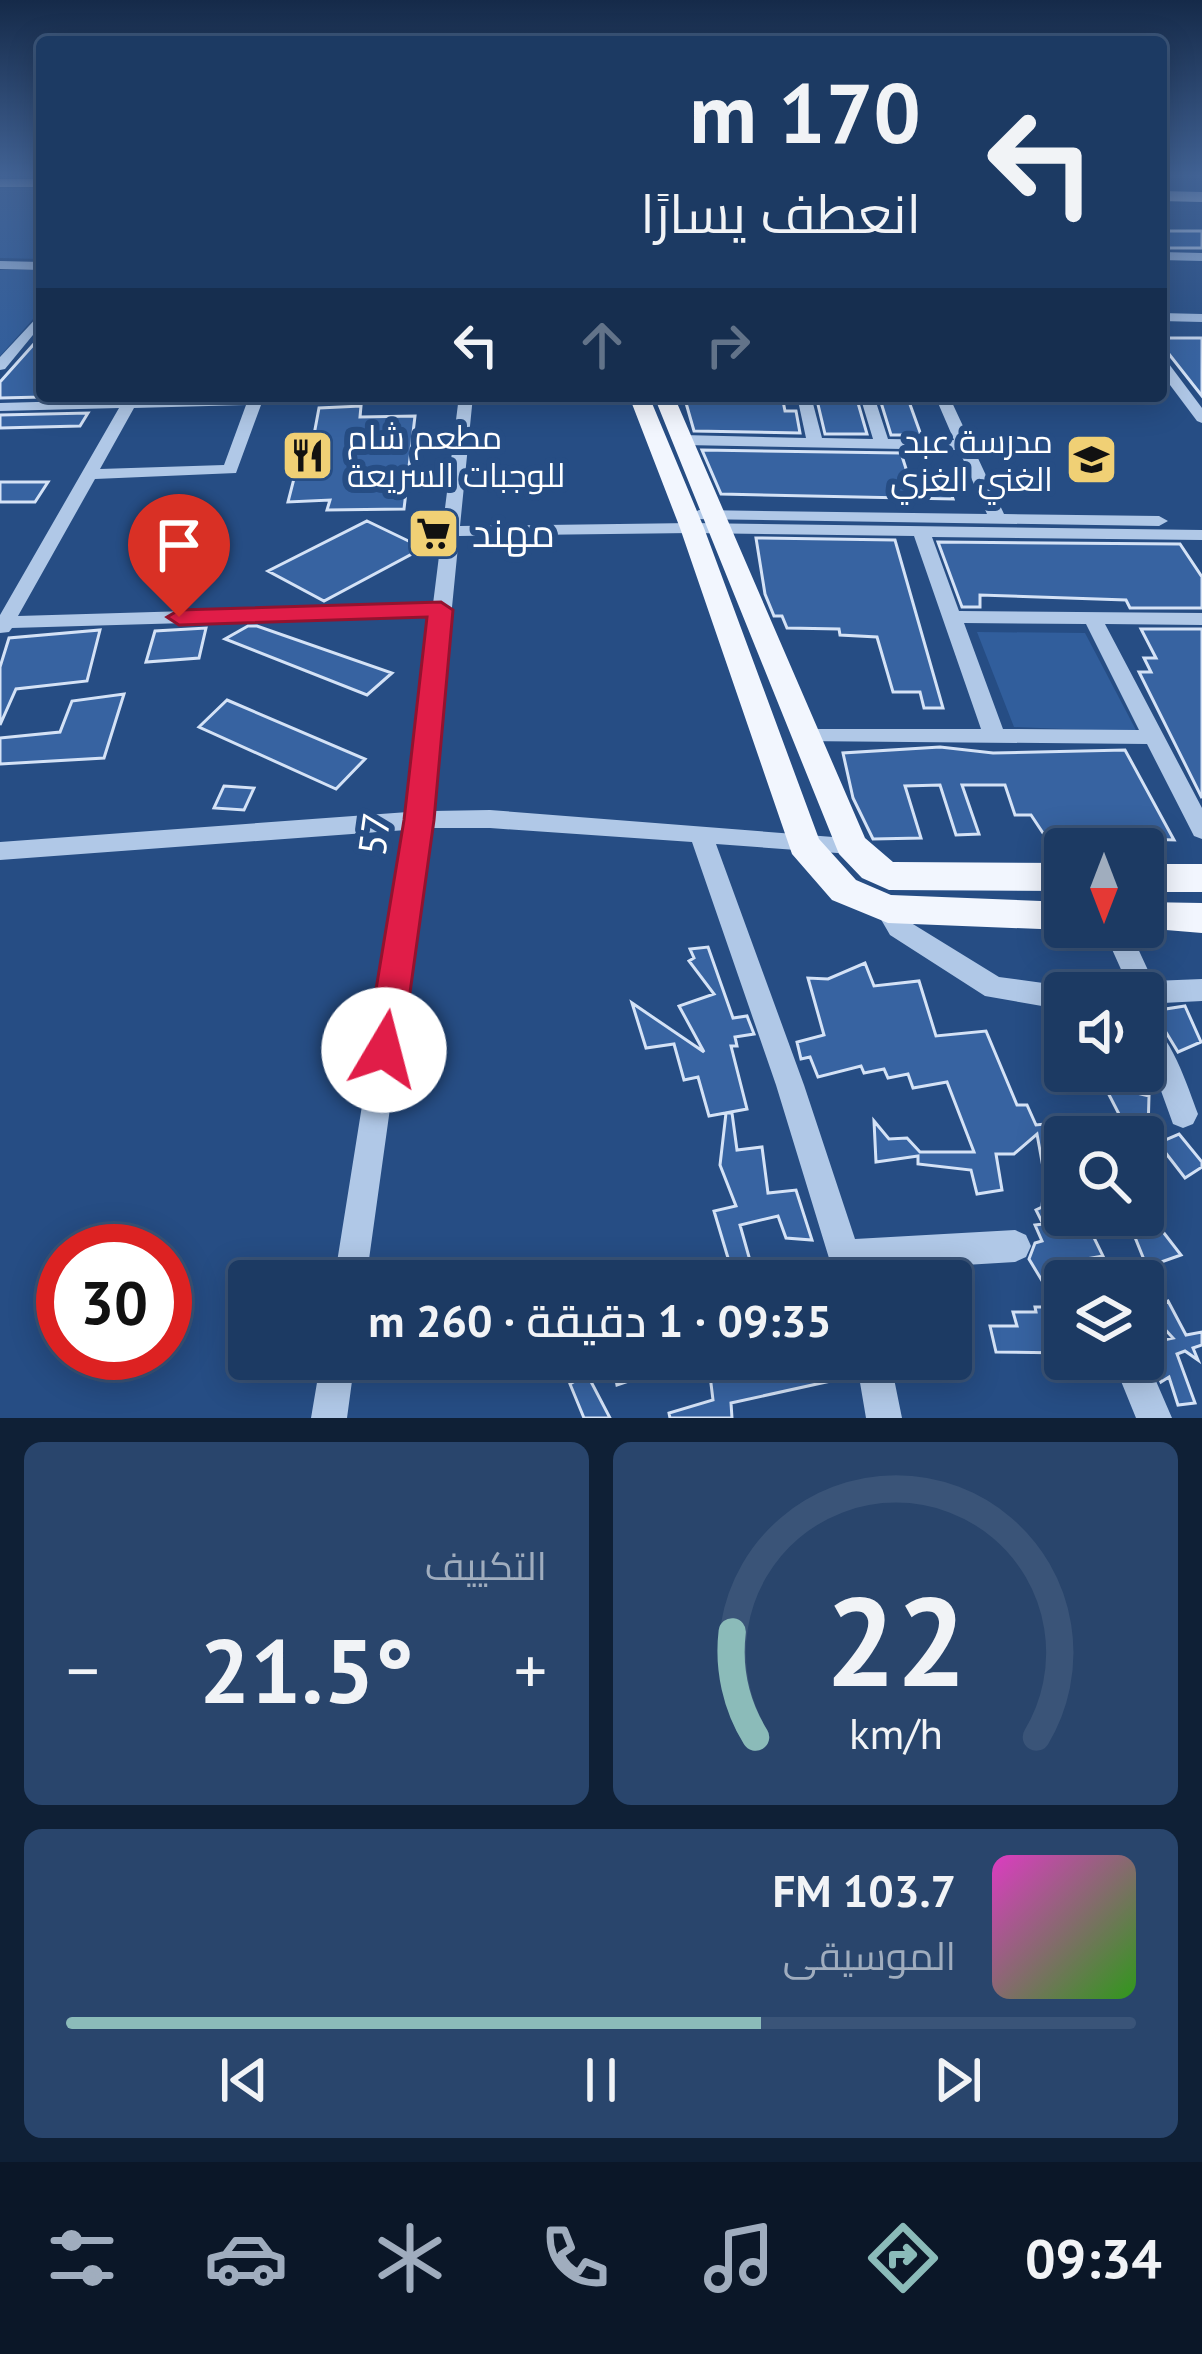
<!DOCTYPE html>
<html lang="ar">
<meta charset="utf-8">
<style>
body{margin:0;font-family:"PT Sans",Cairo,sans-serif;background:#29456c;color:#f1f3f6;direction:rtl;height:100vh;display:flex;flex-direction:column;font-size:45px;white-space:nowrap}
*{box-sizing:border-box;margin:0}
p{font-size:39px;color:#a0adbe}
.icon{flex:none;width:66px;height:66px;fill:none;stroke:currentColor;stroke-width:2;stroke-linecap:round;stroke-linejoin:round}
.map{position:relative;height:1418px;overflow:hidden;direction:ltr}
.panel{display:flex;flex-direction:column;gap:24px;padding:24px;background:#0f2036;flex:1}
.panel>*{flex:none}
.guide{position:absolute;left:36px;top:36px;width:1131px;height:366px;border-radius:12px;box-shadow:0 6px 30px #0003,0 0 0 3px #3a5478;direction:rtl;background:#1c3a63;color:#f1f3f6;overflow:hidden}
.needle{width:78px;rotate:180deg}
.buttons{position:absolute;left:1044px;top:828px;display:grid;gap:24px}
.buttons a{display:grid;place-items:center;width:120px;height:120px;border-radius:12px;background:#1c3a63;box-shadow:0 6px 30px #0003,0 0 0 3px #3a5478;font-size:60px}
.speed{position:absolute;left:36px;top:1224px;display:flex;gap:24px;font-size:60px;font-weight:700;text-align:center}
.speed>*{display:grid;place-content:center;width:156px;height:156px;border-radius:50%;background:#1c3a63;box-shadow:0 6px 30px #0003,0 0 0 3px #3a5478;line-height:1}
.speed .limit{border:18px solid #d22;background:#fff;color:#111}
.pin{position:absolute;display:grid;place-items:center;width:102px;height:102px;color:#fff;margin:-123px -51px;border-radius:50% 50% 50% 0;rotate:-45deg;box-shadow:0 0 12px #0007}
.pin .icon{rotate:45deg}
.me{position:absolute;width:132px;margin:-66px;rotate:8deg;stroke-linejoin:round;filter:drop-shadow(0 0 9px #0008)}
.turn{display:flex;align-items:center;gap:42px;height:252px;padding:0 48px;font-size:54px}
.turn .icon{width:156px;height:156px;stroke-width:2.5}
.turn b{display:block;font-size:84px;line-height:102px}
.lanes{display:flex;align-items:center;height:114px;padding:0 48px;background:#0003;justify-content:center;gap:60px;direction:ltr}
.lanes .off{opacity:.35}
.big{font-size:90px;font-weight:600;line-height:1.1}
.panel .card{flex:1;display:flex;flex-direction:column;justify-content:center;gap:18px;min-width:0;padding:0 42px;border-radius:18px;background:#29456c}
.panel .dial{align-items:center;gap:0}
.dial svg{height:312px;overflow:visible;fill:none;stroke:#3a5478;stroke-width:7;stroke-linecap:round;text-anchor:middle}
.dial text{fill:#f1f3f6;stroke:none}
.song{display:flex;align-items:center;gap:36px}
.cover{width:144px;height:144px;border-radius:18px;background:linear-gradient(135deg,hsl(310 70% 55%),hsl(110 70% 35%))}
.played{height:12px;border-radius:6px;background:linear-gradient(90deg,#8bbbb9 65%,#3a5478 65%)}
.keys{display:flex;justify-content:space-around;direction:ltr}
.heat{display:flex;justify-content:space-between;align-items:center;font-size:66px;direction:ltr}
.panel .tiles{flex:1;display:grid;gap:24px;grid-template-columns:1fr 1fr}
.card:last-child{grid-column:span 2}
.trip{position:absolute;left:228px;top:1260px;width:744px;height:120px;border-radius:12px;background:#1c3a63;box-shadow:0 6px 30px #0003,0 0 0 3px #3a5478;font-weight:600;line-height:120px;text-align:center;direction:rtl}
.tabs{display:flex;height:192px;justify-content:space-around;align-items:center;background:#0b1728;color:#a0adbe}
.tabs .icon{width:84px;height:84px}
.tabs .active{color:#8bbbb9}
.tabs b{font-size:54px;color:#f1f3f6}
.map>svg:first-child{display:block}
</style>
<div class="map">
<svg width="1202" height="1418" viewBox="0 0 1202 1418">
<rect width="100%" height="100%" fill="#264d84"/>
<path fill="#315e9c" d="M0,188H42V259L0,258Z
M0,270H42V309L0,356Z
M977,632L1085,633L1137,732L1014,727Z"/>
<path fill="#3763a1" stroke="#d4e2f6" stroke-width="3" d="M1161,231H1202V248H1161Z
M42,335V397L0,398V382Z
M1161,338H1202V396L1161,344Z
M684,396H782L785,411H796L800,433L694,431Z
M816,396H856L867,434H825Z
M879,396H907L921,435H891Z
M361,406L360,417L415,416L404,509L327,510L330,500L288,502L297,467H308L319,408Z
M88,413L80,426L0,428V415Z
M702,450L901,453L909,478L946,479L953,499L721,494Z
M0,482H48L35,502H0Z
M367,521L423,548L324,601L268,571Z
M756,538L895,540L943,708H924L920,692H893L877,637L840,635L839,629L787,628L782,616H774L765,594Z
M938,542L1180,544L1202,577V608H1130L1126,600L980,595V607H962Z
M248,626H257L392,673L367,695L225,639Z
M206,628L199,658L146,662L155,631Z
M1141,629H1202V798L1139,672H1151L1144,658H1156Z
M100,630L87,681L16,689L0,725V667L9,638Z
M124,694L104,758L0,764V738L60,732L72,701Z
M227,700L365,759L336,789L199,727Z
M940,747L993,753L1125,750L1174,840L1045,836L1031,815H1015L1005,785H962L979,834L956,835L940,785L905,786L921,838L873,839L853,798L843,753Z
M224,786L254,788L244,810L214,808Z
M708,947L733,1018L747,1016L754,1034L735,1037L737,1046H731L747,1109L709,1116L698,1077L684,1080L674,1044L646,1048L632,1003L704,1052L679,1006L714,994L689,961L694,958L690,949Z
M865,963L874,986L919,981L936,1036L986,1031L1017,1105H1027L1036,1125L1065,1122V1215H1083L1103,1256L1052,1265L1064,1283L1047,1289L1029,1259L1035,1243L1042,1241L1035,1225L1043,1224L1036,1210L1042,1207L1043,1196L1048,1195L1037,1134L1014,1154H996L1002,1190L977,1194L971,1170L918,1164V1156L876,1162L874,1121L889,1139L907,1138L920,1152H974L947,1082L913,1088L908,1074L888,1078L884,1069L864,1073L861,1066L818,1077L810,1057L801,1059L797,1042L824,1035L808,978L828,979Z
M1185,1006L1201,1042L1178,1052L1153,1011Z
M1104,1085L1149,1096L1148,1131L1086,1137L1084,1126L1121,1118Z
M726,1113H732L737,1150L762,1147L768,1193L796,1190L812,1240L786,1238L778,1216L740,1225L751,1264L731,1268L714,1211L736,1206L720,1165Z
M1179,1134L1202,1162V1167L1185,1178L1158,1143Z
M1126,1215H1150L1181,1255L1147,1267Z
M1168,1301L1186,1335L1202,1332V1345L1193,1348L1198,1360L1185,1351L1177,1354L1195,1403L1178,1405L1169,1377L1161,1382L1151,1357H1155L1149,1343L1173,1338L1149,1312Z
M1035,1307H1060L1065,1321V1353L996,1352L990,1326H1017L1013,1312H1036Z
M612,1359H685V1362L617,1385Z
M708,1359H840L844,1378L731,1403L732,1418H670L669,1413L713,1400Z
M587,1374L610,1418H584L570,1384Z"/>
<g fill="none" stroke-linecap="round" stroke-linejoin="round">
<path fill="#b0c8e7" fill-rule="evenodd" d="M1161,252L1202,253V261L1161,260Z
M0,261L42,262V270L0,269Z
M42,312V324L5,369L0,370V357Z
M1161,313L1202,314V322L1161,321Z
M1161,359L1166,360L1202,408V423L1197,421L1161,373Z
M255,396H433L426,400L261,405L236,473L95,479L18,616L433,604L459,396H473L460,526L692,523L1202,530V540L932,537L959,611L1202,613V625L1105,624L1202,808V839L1194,836L1147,744L799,741L796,736L799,731L807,729H981L914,536L692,533L459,536L432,811L490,810L859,839L863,845L859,851L851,854L716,844L804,1085L855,1239L1015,1230L1026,1235L1031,1246L1026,1257L1015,1262L865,1271L868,1281H836L776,1085L692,842L490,828H429L366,1281H334L406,830L0,860V842L408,812L432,616L12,628L9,632L0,633V615L119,408L0,411V403ZM246,405L224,465L100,469L134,408ZM964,623L1086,624L1139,730L1003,729Z
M797,396H811L822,438L873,439L860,396H874L888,439L954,440L935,396H949L1004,514L1159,516L1168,521L1159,526L693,519L690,515L699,510L987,514L959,450L683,445L675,440L683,435L806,438Z
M888,899L897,902L908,921L999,977L1065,986L1076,993H1065V1010L985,996L890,935L875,909L879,902Z
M1102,927H1128L1153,981L1202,979V1001L1143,1004V993H1125L1128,985Z
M1143,1019C1170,1029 1188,1088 1198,1114L1193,1124L1183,1128L1173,1124L1156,1077L1143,1056Z
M1143,1351L1172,1418H1136L1112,1359H1143Z
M321,1359H355L347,1418H311Z
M856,1359H890L902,1418H866Z"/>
<path fill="#f2f6fe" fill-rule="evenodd" d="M0,179H42V187H0Z
M1161,191L1202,192V202L1161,201Z
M629,396H649L704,528L819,839L856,880L891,895L1065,902V927H1075L1065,930L888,923L832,900L792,854L680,528Z
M654,396H674L865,838L893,862L1065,863V891L889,890L862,878L839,854Z
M1143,864H1202V892H1143Z
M1143,902L1202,903V933L1130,927H1143Z"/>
</g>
<linearGradient id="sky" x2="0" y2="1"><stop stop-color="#152a49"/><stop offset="0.47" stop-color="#416294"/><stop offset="1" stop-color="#416294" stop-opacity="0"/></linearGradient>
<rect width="1202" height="373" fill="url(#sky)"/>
<path fill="#e11d48" stroke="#92132f" stroke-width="3" d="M441,602L453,610L434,820L402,1050L397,1062L384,1066L371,1062L366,1050L404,820L427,617L179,625L167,617L179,610Z"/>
<defs>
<symbol id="restaurant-square" viewBox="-11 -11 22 22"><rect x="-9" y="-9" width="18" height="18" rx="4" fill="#f0d075" stroke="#264d84"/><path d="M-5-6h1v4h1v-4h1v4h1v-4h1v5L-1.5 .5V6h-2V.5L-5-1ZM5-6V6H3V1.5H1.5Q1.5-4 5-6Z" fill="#111"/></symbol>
<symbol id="school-square" viewBox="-11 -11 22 22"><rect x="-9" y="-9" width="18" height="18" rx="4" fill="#f0d075" stroke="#264d84"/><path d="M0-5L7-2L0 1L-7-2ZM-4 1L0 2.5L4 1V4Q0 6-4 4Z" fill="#111"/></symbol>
<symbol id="supermarket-square" viewBox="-11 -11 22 22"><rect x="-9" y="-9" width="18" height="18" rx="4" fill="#f0d075" stroke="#264d84"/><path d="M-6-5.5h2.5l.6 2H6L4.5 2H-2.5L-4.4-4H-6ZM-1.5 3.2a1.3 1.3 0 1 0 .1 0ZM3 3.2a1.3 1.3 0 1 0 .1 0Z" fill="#111"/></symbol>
</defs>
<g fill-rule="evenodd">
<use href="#restaurant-square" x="278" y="426" width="59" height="59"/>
<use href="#school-square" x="1062" y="430" width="59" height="59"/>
<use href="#supermarket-square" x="404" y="504" width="59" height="59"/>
</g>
<g text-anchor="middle" stroke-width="12" stroke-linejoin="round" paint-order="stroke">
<g font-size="33" fill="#fff" stroke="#264d84" text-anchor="start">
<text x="347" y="449">مطعم شام<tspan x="347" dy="38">للوجبات السريعة</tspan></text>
<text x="1053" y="453" text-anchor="end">مدرسة عبد<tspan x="1053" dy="38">الغني الغزي</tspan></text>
</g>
<g font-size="39" fill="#fff" stroke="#264d84" text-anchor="start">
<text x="472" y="547">مهند</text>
</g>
<g font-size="39" fill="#fff" stroke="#264d84">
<text transform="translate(374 834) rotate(-82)" y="14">57</text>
</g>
</g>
</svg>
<div class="buttons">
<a><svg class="needle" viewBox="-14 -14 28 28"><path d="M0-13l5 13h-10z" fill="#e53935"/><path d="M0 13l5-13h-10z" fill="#a0adbe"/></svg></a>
<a><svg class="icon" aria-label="sound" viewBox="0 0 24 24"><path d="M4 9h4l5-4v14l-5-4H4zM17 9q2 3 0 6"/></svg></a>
<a><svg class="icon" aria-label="search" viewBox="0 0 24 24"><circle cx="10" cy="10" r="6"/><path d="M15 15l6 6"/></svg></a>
<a><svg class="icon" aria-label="layers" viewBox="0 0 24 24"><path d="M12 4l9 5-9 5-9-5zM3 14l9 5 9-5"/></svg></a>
</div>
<div class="speed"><div class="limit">30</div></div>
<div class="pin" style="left:179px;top:617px;background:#d93025"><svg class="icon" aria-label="arrive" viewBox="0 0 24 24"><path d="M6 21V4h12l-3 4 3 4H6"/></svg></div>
<svg class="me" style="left:384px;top:1050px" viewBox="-20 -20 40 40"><circle r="19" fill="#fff"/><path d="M0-13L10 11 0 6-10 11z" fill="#e11d48"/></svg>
<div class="trip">09:35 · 1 دقيقة · 260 m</div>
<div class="guide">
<div class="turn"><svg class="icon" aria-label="left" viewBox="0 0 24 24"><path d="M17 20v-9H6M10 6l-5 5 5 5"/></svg><div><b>170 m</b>انعطف يسارًا</div></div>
<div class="lanes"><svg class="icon" aria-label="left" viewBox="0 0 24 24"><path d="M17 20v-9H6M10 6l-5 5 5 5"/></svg><svg class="icon off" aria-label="ahead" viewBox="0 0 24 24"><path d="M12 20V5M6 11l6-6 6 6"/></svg><svg class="icon off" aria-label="right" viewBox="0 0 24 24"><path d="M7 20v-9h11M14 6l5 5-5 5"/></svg></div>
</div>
</div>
<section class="panel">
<div class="tiles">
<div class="card dial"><svg viewBox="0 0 100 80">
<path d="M14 69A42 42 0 1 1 86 69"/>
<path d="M14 69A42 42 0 0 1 8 42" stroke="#8bbbb9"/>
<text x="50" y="56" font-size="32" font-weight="700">22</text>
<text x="50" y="72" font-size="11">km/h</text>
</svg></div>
<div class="card"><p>التكييف</p>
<div class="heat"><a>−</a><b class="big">21.5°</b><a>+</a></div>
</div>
<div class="card">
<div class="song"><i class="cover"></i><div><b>103.7 FM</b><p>الموسيقى</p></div></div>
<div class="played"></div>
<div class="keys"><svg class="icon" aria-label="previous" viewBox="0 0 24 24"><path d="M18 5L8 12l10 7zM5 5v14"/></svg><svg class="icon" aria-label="pause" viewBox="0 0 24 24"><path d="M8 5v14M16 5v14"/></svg><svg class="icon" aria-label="next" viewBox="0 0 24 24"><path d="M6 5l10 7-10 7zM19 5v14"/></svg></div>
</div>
</div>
</section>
<nav class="tabs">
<b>09:34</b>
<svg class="icon active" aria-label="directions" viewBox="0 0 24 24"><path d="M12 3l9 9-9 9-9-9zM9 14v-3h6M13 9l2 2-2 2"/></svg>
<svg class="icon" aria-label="music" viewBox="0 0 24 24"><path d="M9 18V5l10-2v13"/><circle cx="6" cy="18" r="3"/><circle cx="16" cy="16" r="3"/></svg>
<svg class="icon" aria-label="phone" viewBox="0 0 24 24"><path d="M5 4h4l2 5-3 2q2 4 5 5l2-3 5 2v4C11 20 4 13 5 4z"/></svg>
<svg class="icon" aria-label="climate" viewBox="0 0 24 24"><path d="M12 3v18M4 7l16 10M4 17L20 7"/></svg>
<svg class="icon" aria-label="car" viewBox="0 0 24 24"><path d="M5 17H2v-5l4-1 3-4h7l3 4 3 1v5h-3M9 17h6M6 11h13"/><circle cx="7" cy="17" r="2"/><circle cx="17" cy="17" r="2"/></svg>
<svg class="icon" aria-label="filters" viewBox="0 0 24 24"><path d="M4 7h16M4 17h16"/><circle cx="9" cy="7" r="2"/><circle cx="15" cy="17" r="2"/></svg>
</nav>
